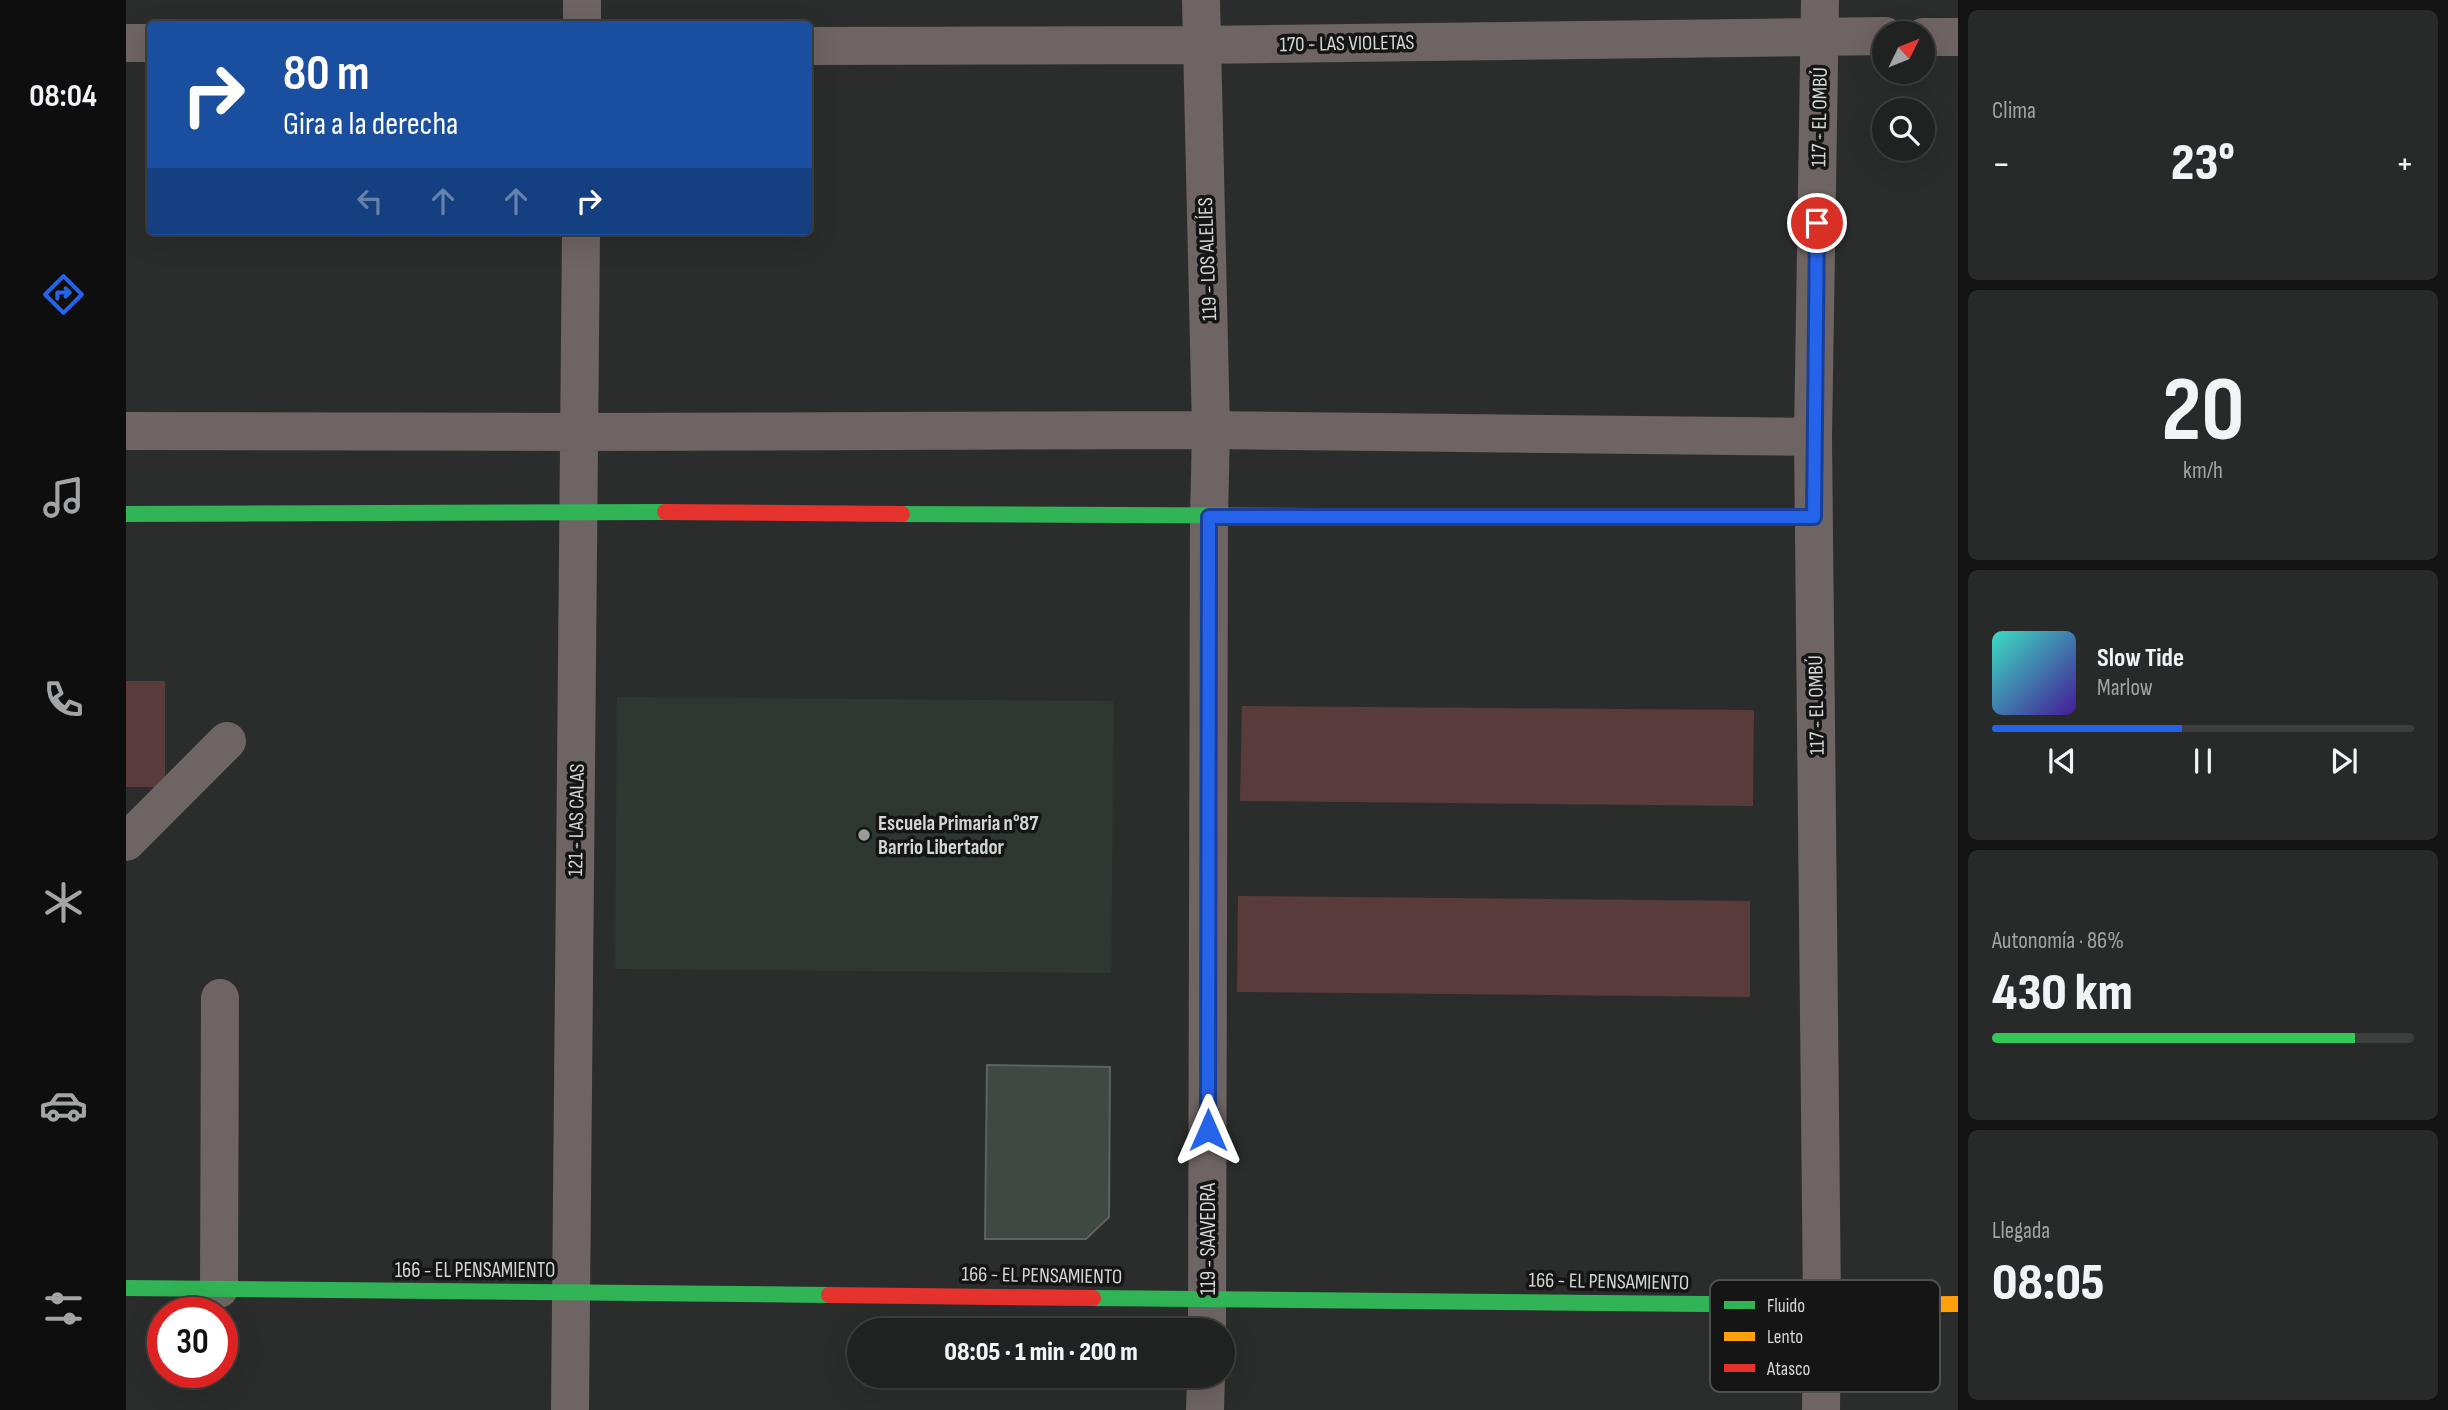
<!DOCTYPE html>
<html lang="es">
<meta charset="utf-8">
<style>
body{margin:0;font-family:"Sofia Sans Condensed",sans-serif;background:#282a2a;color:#f1f3f6;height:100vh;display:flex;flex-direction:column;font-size:26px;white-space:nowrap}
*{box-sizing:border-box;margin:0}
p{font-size:23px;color:#a2a4a5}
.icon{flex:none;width:38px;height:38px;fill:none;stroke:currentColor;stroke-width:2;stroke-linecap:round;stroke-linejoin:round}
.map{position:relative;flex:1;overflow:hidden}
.sheet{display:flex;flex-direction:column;gap:10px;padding:10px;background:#121312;width:490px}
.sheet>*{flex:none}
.banner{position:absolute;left:21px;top:21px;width:665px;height:214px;border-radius:7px;box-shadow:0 7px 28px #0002,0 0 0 2px #3d3f3f;background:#1a4fa0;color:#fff;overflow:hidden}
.needle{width:46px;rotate:47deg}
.fabs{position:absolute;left:1746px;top:21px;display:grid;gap:14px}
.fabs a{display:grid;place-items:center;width:63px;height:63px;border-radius:50%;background:#202221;box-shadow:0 7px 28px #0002,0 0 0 2px #3d3f3f;font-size:35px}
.speed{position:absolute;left:21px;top:1297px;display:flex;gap:14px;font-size:35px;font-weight:700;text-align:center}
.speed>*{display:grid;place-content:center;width:91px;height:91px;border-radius:50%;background:#202221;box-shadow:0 7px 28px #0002,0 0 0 2px #3d3f3f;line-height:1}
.speed .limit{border:10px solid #d22;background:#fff;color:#111}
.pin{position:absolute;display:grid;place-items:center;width:60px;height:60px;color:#fff;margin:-30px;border:4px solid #fff;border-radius:50%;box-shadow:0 2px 7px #0007}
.me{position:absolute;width:77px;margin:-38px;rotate:0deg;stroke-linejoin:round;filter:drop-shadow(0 0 5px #0008)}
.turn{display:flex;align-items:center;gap:24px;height:147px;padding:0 21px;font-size:32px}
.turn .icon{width:91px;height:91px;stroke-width:2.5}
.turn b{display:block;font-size:49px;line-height:60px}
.lanes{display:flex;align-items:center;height:66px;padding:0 21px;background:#0003;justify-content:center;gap:35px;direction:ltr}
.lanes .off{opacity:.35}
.big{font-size:52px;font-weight:800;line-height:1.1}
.sheet .tile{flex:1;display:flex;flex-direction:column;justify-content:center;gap:10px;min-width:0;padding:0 24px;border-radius:10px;background:#282a2a}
.sheet .dial{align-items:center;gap:0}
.dial b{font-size:91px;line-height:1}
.song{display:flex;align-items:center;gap:21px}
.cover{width:84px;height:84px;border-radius:10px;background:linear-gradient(135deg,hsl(170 70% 55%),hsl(260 70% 35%))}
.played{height:7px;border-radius:4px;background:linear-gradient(90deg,#2563eb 45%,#3d3f3f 45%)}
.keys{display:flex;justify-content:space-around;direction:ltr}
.heat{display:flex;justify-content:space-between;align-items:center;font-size:38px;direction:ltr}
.charge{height:10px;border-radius:5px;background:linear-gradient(90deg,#34c759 86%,#3d3f3f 0)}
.trip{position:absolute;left:721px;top:1318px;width:388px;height:70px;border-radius:35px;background:#202221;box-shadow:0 7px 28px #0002,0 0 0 2px #3d3f3f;font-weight:800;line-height:70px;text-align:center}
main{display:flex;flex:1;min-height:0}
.menu{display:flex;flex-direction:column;width:126px;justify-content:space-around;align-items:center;background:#0d0e0d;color:#a2a4a5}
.menu .icon{width:49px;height:49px}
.menu .on{color:#2563eb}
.menu b{font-size:32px;color:#f1f3f6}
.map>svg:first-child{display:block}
</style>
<main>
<nav class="menu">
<b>08:04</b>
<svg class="icon on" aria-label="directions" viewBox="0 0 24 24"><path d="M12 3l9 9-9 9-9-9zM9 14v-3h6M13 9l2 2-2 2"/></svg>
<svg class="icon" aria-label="music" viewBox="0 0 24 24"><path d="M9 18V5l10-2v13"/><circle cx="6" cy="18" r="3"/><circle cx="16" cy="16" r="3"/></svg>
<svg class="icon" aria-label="phone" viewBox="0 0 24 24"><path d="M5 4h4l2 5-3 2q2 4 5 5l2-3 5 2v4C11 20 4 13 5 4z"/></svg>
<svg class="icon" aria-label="climate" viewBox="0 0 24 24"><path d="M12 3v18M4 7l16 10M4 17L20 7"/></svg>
<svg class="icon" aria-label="car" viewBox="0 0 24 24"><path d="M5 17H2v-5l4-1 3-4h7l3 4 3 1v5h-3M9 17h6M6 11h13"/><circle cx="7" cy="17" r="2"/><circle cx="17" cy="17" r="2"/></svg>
<svg class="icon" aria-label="filters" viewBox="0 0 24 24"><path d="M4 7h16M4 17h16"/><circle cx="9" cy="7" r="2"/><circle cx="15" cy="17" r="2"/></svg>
</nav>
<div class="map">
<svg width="1832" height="1410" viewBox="0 0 1832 1410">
<rect width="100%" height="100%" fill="#2b2d2c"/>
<path fill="#2e3731" d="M491,697L988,701L985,973L489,969Z"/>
<path fill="#5a3b3b" d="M0,681H39V787H0Z
M1116,706L1628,710L1627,806L1114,801Z
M1112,896L1624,901V997L1111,992Z"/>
<path fill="#404843" stroke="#5f6160" stroke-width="2" d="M861,1065L984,1067L983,1217L960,1239H859Z"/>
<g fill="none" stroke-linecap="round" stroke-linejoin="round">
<path stroke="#6d6463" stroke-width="38" d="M456,0V24
M1075,0L1085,430L1083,517L1081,1330
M1694,0L1687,437L1696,1305L1695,1410
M1797,37H1832
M0,43H24
M682,46L1075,45L1759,36
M0,431L454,432L1085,430L1687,437
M0,842L101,741
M93,1289L94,998
M444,1410L455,231
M1079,1410L1080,1376"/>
<path stroke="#30b455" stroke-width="16" d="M0,514L539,512
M776,514L1387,517
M1546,517H1688
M0,1288L703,1295
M967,1298L1687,1305"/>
<path stroke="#ff9f0a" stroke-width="16" d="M1687,1305L1832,1304"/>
<path stroke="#e5322d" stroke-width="16" d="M539,512L776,514
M1387,517H1546
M703,1295L967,1298"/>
</g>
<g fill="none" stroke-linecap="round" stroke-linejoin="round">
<defs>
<path id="route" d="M1082,1130L1083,517H1688L1691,223"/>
</defs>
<use href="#route" stroke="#184099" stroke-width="18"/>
<use href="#route" stroke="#2563eb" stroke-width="12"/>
</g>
<circle fill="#999c9a" stroke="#141514" stroke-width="2.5" cx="738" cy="835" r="7"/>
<g text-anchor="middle" stroke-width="7" stroke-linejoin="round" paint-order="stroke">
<g font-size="21" fill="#d4d7d5" stroke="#141514">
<text transform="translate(1221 43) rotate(-1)" y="7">170 - LAS VIOLETAS</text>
<text transform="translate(1693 117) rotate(-89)" y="7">117 - EL OMBÚ</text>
<text transform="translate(1081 259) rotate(-92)" y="7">119 - LOS ALELÍES</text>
<text transform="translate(1690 705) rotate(-91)" y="7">117 - EL OMBÚ</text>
<text transform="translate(450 820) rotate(-89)" y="7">121 - LAS CALAS</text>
<text transform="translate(1082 1239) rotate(-90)" y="7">119 - SAAVEDRA</text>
<text x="349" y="1277">166 - EL PENSAMIENTO</text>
<text transform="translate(916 1275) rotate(1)" y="7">166 - EL PENSAMIENTO</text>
<text transform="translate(1483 1281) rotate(1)" y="7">166 - EL PENSAMIENTO</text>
</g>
<g font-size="21" font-weight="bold" fill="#d4d7d5" stroke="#141514" text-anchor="start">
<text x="752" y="830">Escuela Primaria n°87<tspan x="752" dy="24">Barrio Libertador</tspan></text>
</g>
</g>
<rect x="1584" y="1280" width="230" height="112" rx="10" fill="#141514" stroke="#4e4f4e" stroke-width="2"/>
<rect x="1598" y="1301" width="31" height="8" fill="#30b455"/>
<rect x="1598" y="1332" width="31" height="9" fill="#ff9f0a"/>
<rect x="1598" y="1364" width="31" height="8" fill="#e5322d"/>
<g font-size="19" fill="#d4d7d5">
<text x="1641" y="1312">Fluido</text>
<text x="1641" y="1343">Lento</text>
<text x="1641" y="1375">Atasco</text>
</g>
</svg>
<div class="fabs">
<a><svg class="needle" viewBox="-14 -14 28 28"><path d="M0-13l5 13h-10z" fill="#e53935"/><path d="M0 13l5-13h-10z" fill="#a2a4a5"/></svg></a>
<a><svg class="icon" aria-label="search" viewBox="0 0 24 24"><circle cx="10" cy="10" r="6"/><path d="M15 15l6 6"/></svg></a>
</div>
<div class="speed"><div class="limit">30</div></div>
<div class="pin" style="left:1691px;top:223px;background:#d93025"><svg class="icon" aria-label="arrive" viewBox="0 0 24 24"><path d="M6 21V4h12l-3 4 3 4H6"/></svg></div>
<svg class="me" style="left:1082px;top:1130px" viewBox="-20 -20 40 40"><path d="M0-17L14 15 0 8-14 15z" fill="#2563eb" stroke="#fff" stroke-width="4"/></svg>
<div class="trip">08:05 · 1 min · 200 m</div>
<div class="banner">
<div class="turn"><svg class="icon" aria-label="right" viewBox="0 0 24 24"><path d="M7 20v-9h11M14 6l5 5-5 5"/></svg><div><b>80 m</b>Gira a la derecha</div></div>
<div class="lanes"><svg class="icon off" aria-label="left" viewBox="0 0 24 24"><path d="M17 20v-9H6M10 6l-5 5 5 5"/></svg><svg class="icon off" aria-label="ahead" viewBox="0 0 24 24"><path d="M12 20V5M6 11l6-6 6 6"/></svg><svg class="icon off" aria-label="ahead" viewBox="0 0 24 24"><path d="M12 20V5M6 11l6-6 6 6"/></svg><svg class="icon" aria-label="right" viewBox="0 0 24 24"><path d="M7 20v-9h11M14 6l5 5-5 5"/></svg></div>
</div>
</div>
<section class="sheet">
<div class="tile"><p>Clima</p>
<div class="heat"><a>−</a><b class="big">23°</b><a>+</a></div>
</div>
<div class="tile dial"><b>20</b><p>km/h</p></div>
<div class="tile">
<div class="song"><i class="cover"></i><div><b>Slow Tide</b><p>Marlow</p></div></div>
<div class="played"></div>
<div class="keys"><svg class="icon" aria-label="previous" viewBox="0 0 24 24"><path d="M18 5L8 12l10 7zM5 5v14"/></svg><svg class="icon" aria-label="pause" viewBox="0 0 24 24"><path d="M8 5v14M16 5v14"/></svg><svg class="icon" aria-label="next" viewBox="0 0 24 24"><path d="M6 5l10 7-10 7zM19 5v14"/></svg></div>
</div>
<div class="tile"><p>Autonomía · 86%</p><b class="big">430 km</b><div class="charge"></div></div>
<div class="tile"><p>Llegada</p><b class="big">08:05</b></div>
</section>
</main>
